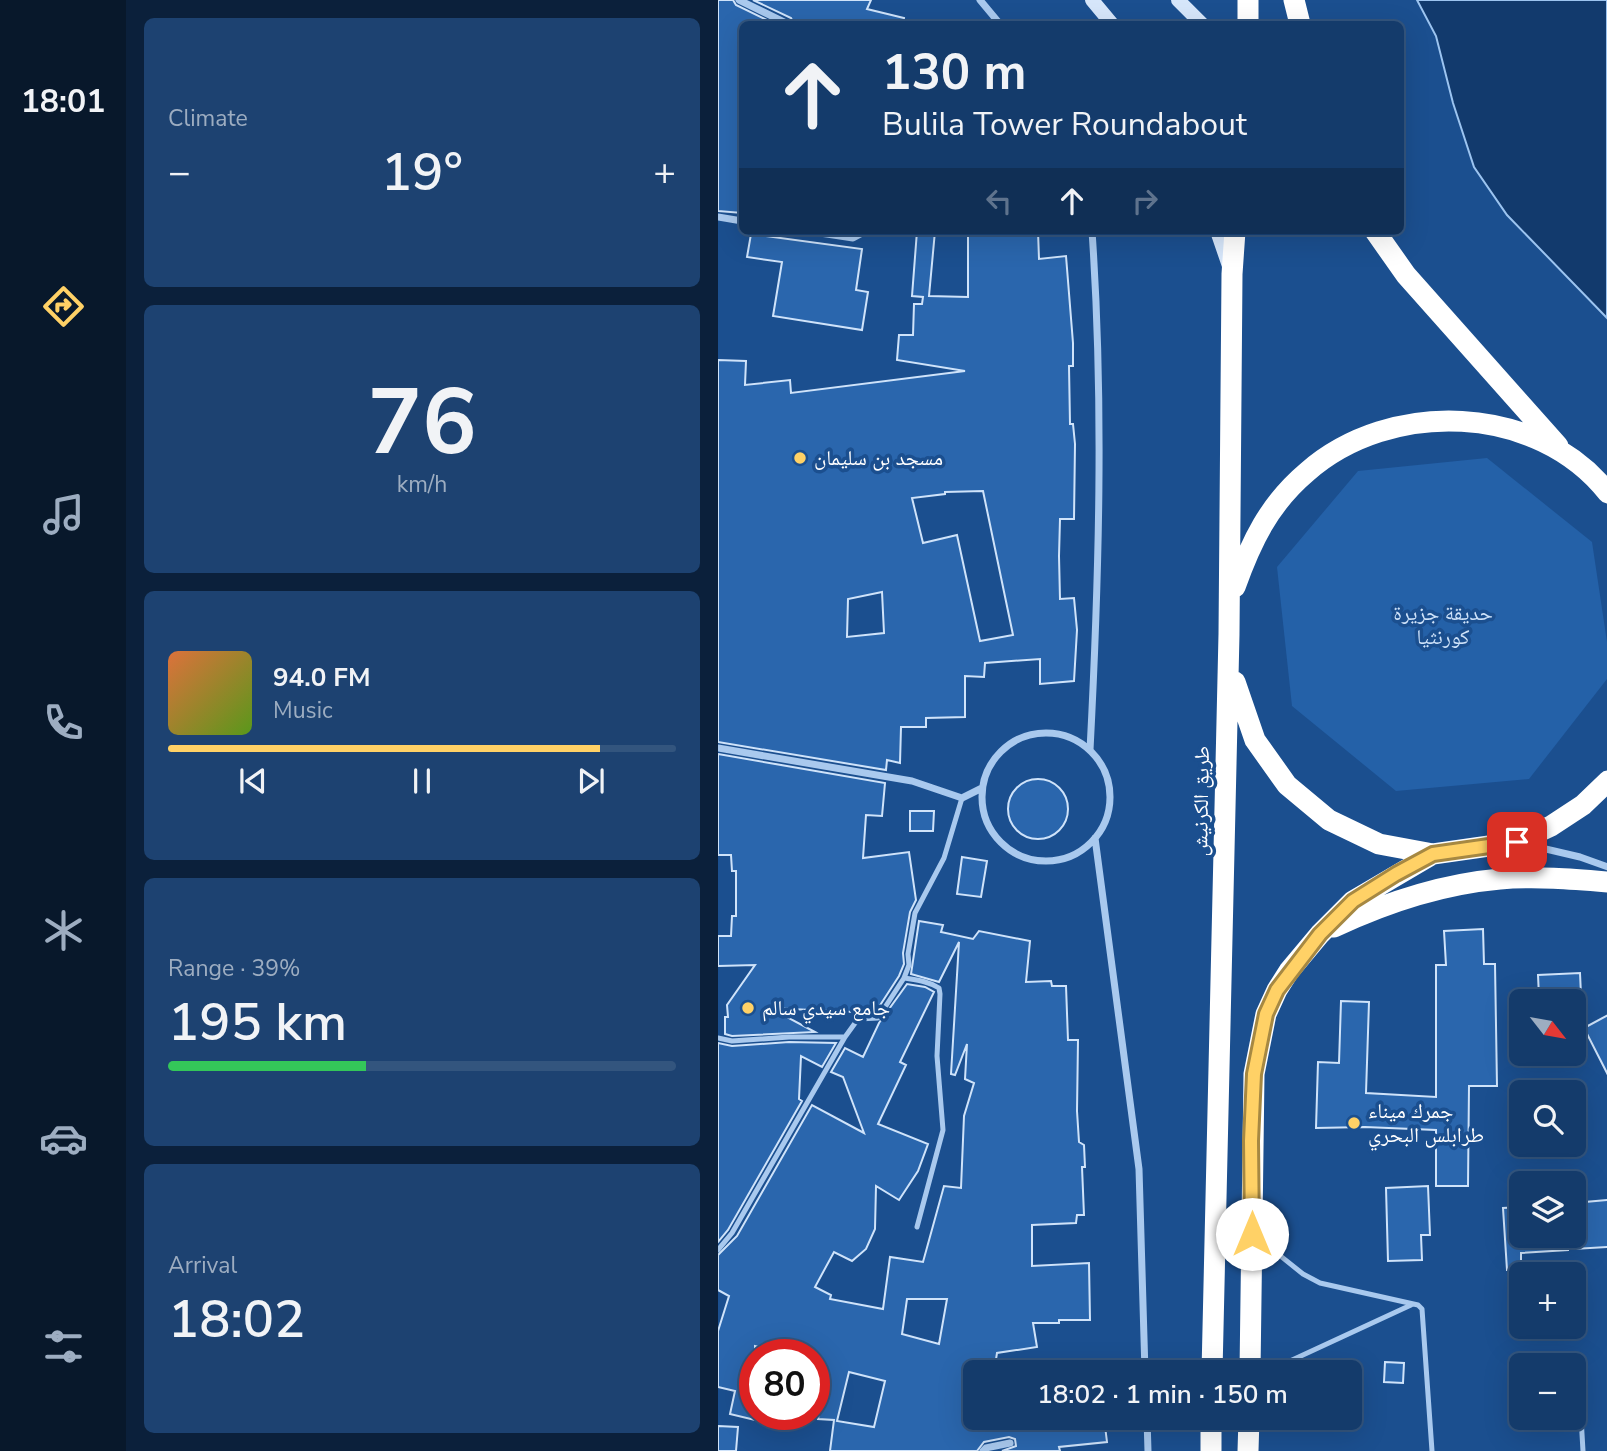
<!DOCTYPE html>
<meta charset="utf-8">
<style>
body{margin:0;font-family:"Nunito Sans","Noto Naskh Arabic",sans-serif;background:#1d4271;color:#f1f3f6;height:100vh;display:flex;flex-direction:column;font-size:26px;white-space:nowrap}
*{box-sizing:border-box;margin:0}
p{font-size:23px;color:#9dadc1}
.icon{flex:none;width:38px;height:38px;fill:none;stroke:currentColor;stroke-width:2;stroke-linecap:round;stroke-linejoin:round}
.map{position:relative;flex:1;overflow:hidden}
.side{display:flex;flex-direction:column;gap:18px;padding:18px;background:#0b203b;width:592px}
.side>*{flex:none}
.banner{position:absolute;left:21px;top:21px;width:665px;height:214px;border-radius:10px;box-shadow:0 7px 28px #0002,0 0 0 2px #33557e;background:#143b6b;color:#f1f3f6;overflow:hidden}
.needle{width:46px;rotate:121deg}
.tools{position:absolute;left:791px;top:989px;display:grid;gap:14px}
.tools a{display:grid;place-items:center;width:77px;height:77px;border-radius:10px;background:#143b6b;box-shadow:0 7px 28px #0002,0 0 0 2px #33557e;font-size:35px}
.speed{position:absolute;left:21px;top:1339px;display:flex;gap:14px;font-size:35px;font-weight:700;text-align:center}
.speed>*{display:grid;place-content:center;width:91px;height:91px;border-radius:50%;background:#143b6b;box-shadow:0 7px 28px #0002,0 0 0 2px #33557e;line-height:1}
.speed .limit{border:10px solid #d22;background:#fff;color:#111}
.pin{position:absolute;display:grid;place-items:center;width:60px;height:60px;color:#fff;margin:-30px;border-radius:14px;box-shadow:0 4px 10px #0006}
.me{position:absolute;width:77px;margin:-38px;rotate:0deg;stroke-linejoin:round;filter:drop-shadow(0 0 5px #0008)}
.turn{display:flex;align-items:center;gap:24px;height:147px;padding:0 28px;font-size:32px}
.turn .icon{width:91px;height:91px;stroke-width:2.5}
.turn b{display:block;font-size:49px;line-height:60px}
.lanes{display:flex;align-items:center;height:66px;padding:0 28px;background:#0003;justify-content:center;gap:35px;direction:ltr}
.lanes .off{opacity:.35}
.big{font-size:52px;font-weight:600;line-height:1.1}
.side .widget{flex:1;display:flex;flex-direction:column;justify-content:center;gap:10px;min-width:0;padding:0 24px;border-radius:10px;background:#1d4271}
.side .dial{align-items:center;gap:0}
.dial b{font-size:91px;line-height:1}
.song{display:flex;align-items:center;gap:21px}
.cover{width:84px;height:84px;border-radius:10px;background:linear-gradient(135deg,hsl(20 70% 55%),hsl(90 70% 35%))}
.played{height:7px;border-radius:4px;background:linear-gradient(90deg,#ffd166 85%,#33557e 85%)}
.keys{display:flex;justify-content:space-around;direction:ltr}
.heat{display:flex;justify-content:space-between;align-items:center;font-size:38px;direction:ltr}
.charge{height:10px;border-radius:5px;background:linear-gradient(90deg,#34c759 39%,#33557e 0)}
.trip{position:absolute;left:245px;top:1360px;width:399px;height:70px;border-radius:10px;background:#143b6b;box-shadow:0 7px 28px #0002,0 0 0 2px #33557e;font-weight:600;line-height:70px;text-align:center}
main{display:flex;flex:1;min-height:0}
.tab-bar{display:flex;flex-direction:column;width:126px;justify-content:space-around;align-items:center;background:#08182b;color:#9dadc1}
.tab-bar .icon{width:49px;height:49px}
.tab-bar .active{color:#ffd166}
.tab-bar b{font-size:32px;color:#f1f3f6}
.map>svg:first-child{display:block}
</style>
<main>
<nav class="tab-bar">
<b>18:01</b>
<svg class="icon active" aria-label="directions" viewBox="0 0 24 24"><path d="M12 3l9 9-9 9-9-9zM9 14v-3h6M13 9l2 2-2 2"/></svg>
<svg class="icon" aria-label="music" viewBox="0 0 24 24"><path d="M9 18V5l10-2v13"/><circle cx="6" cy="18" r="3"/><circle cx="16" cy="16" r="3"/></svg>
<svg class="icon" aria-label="phone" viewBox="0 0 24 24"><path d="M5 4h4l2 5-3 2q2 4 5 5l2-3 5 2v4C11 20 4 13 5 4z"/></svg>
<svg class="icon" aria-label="climate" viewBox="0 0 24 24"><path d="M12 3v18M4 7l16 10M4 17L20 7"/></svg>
<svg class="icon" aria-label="car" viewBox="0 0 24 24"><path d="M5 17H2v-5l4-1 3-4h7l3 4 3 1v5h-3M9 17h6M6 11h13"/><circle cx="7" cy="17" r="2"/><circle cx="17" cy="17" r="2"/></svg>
<svg class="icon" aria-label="filters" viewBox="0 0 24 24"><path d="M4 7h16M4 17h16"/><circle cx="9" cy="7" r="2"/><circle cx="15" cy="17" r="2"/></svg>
</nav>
<section class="side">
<div class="widget"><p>Climate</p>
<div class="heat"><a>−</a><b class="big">19°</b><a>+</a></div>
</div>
<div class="widget dial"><b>76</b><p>km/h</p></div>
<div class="widget">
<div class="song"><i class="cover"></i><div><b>94.0 FM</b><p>Music</p></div></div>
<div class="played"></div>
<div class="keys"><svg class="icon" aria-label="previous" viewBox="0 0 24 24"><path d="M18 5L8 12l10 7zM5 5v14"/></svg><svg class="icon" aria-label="pause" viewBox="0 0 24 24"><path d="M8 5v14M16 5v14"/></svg><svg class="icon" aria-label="next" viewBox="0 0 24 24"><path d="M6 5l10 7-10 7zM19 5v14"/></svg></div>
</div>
<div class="widget"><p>Range · 39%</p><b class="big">195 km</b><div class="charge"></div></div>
<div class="widget"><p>Arrival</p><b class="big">18:02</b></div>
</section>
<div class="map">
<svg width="890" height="1451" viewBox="0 0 890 1451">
<rect width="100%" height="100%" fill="#1b4f8f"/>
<path fill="#2461a8" d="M769,458L874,542L889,642V679L811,779L678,791L574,706L559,567L640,471Z"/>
<path fill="#123a6d" stroke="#9cc4f0" stroke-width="2" d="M699,0H889V318L789,215L756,167L735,103L718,36Z"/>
<path fill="#2a66ad" stroke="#cfe3fa" stroke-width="2" fill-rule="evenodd" d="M0,0H15L18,5L57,24H24V213L0,211Z
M35,0H153L149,9L186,18L185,24H76L73,18Z
M199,231H217L211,296L250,297V231H320L321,259L348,256L355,343V366H351L352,424H355L357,444L356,519H342L341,556L342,599L356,598L359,630L356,681L322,684V659L267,663L266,677L247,676V717L208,718V727H183L182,763L169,760L168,770L0,742V360L28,361L27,385L72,380L73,393L247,371L179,360L181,335H195L196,304H204L205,297L194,296ZM265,491L295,635L262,641L239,535L205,543L194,498L227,494V492ZM164,592L166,633L129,637L130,599Z
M33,234L144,249L138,290L150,292L144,330L55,316L64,262L29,257Z
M0,754L167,783L164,816L148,815L145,858L191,852L198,900L192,912L185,953L186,964L181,976L157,1013L52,1008L97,1032L14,1036L7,1034V1017H10L9,1005L37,965L0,966V936H13L14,916H18V871H14L13,855H0Z
M290 809a30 30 0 1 1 60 0a30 30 0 1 1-60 0Z
M192,811H216L215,831H192Z
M244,857L269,861L263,897L239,894Z
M201,921L225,925L223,932L255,939L261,931L312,941L308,982L333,981L334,986H348L350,1040H360L359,1111L361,1142L366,1145L367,1167H364L366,1215H359L358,1223L314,1225V1266L371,1263L372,1320H341V1323H315L319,1347L279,1353L276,1372H257V1419L297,1421L299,1418H386L389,1442L341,1447L342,1451H284L298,1446L297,1439L291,1437L266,1442L259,1451H112L116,1420L100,1419L102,1407L96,1406V1354H67L37,1346V1420L12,1414L17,1391L0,1387V1331L11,1296L0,1290V1255L19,1236L94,1105L146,1133L125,1077L113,1072L127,1048L145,1057L161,1023L189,984L207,987L216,992L182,1062L188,1065L160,1124L210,1144L200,1171L181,1200L158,1186L157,1229L148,1249L134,1261L116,1252L97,1287L113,1295L112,1299L165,1309L172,1257L205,1262L226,1186L243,1188L246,1116L256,1083L247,1079L249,1044L237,1075L233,1074L241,942L221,982L193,974ZM189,1299H229L221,1344L184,1334ZM131,1372L167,1381L156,1427L119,1421Z
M765,929L766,964H777L779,1086H751L750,1186H718V1130L647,1127L598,1128L600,1062L621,1063L623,1001L651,1002L648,1093L718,1097V965H728L726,931Z
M862,973L863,995L821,997L820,975Z
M890,1015V1075L866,1028Z
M71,1042L118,1043L104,1067L83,1056L81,1099L84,1101L10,1230L0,1242V1043L14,1046Z
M710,1186L712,1235H703L704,1260L670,1261L668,1188Z
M890,1200V1247L856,1249V1203Z
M803,1207V1236H850V1250L803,1253V1270H789L785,1208Z
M667,1362L686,1363L685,1383L666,1382Z
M0,1426L20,1427L18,1451H0Z"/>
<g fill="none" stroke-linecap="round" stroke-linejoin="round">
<path stroke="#a9c9ee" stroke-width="5" d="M127,1037L140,1019L160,1018L186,978
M0,1038L14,1041L71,1037H127L14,1233L0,1250
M199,1227L225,1130L219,1056L222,994L221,988C210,981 198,980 186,978L191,965L190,954L197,913L226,858L244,798
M540,1238L585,1274L602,1283L700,1305L704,1309L714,1451
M548,1372L693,1305
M861,1383L865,1451"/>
<path stroke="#a9c9ee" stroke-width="7" d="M21,0L70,24
M262,0L282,24
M0,217L24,221
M89,231L135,238L148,231
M264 797a64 64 0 1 1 128 0a64 64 0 1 1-128 0Z
M0,748L194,781L244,798L264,788
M372,750C381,577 386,404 374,231
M377,838L421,1169L427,1372
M806,844L862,857L890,867
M429,1418L430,1451
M265,1451L268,1448L292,1443"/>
<path stroke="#d6e6fa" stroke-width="14" d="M374,0L394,24
M460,0L484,24
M499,231L511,266"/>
<path stroke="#fff" stroke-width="21" d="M576,0L582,24
M530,24V0
M657,231L688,275L840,446
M517,587C533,542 551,504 589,472C672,399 819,403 890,493
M517,682L537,740L569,785L611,820L661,844L715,854L799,842L833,826L865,805L890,781
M616,927C667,903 725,884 782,879C817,876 854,879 890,882
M494,1372L511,634L514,274L517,231
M532,1372L536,1074L548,1014L559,990L571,971L602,934L635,901L715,854
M493,1451V1418
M530,1451L531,1418"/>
</g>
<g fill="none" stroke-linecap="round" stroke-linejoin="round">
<defs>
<path id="route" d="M534,1234L533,1141L536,1074L548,1014L559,990L602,934L635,901L678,874L715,854L799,842"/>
</defs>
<use href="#route" stroke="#a68842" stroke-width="18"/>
<use href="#route" stroke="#ffd166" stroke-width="12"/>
</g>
<g fill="#ffd166" stroke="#1b4f8f" stroke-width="2.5">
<circle cx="82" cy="458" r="7"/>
<circle cx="30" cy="1008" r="7"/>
<circle cx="636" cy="1123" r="7"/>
</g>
<g text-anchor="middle" stroke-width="7" stroke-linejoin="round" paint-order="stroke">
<g font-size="21" fill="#fff" stroke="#1b4f8f" text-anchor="start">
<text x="96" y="465">مسجد بن سليمان</text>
<text x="44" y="1015">جامع سيدي سالم</text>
<text x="650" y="1118">جمرك ميناء<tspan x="650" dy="24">طرابلس البحري</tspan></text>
</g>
<g font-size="21" fill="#cfe3fa" stroke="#1b4f8f">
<text x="725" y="620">حديقة جزيرة<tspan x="725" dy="24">كورنثيا</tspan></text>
</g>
<g font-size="21" fill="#fff" stroke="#1b4f8f">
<text transform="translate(483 801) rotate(-89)" y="7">طريق الكرنيش</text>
</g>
</g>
</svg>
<div class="tools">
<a><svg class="needle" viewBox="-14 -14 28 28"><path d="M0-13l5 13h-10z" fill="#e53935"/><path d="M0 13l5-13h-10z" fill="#9dadc1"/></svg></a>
<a><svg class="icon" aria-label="search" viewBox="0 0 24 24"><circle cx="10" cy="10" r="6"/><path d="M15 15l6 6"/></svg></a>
<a><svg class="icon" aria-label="layers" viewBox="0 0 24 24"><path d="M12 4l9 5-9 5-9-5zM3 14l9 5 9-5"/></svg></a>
<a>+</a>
<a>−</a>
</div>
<div class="speed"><div class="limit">80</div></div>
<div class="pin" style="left:799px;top:842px;background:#d93025"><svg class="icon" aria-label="arrive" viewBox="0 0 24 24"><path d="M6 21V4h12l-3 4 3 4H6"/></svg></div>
<svg class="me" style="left:534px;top:1234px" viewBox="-20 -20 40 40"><circle r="19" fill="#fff"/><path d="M0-13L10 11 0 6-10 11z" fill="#ffd166"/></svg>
<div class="trip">18:02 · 1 min · 150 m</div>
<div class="banner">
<div class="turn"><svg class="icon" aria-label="ahead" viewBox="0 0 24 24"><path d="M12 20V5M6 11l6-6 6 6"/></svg><div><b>130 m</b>Bulila Tower Roundabout</div></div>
<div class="lanes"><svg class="icon off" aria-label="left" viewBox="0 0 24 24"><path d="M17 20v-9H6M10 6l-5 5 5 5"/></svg><svg class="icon" aria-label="ahead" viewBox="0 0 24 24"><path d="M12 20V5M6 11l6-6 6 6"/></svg><svg class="icon off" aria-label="right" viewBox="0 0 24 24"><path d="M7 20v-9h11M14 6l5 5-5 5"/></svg></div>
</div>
</div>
</main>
